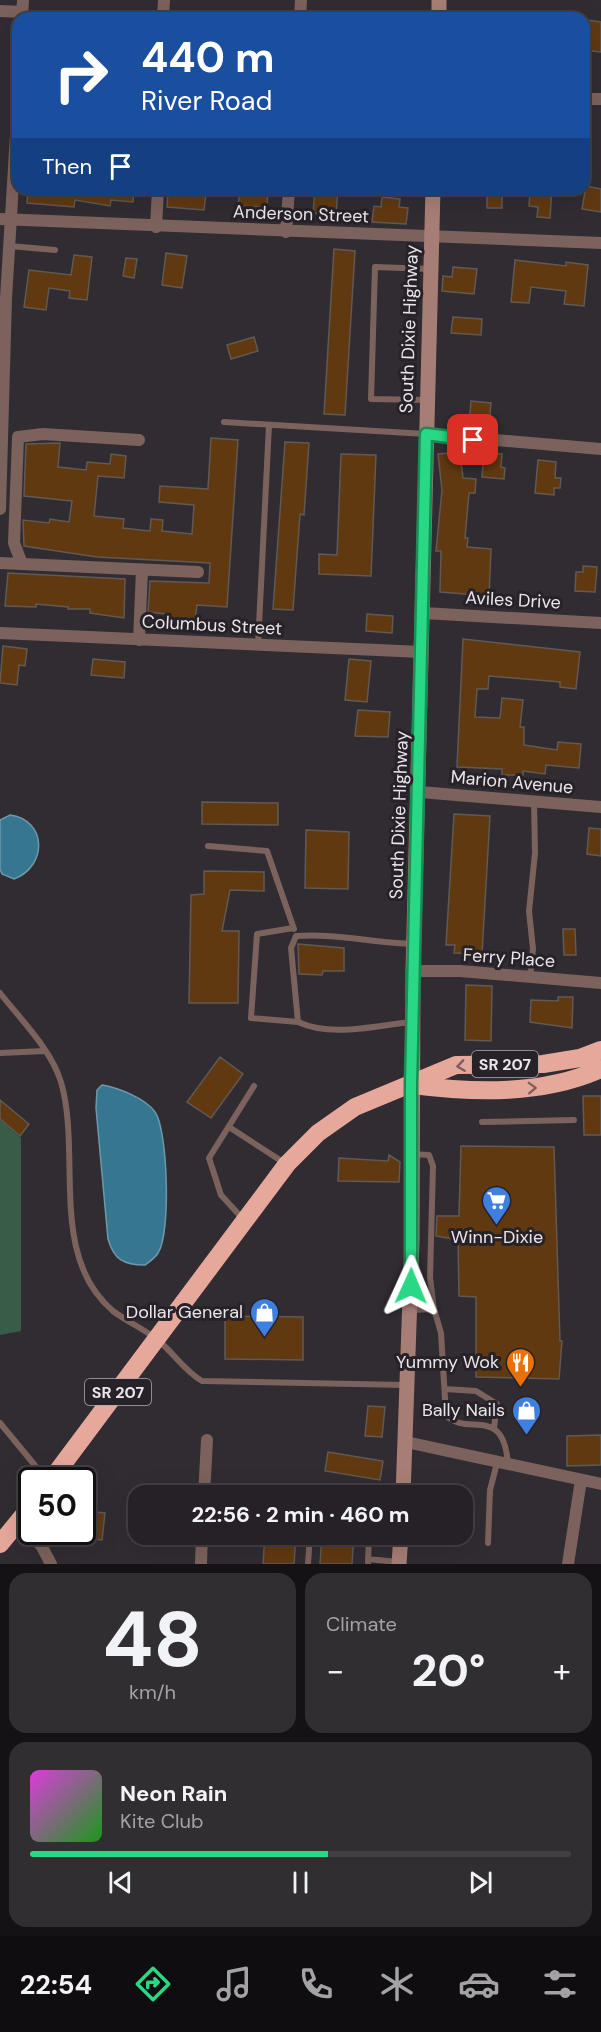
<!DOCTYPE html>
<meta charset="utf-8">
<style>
body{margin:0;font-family:"DM Sans",sans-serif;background:#312e32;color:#f1f3f6;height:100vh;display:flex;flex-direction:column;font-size:22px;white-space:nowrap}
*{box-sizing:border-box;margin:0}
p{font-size:20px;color:#a3a3a7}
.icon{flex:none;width:33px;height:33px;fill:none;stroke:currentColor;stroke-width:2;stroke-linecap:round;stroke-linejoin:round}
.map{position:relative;height:1564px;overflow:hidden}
.side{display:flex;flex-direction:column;gap:9px;padding:9px;background:#141215;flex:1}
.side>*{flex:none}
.hud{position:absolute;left:12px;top:12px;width:578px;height:183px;border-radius:18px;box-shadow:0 6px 24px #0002,0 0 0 2px #423e43;background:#1a4fa0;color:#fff;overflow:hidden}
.speed{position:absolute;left:18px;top:1467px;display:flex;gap:12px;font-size:30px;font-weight:700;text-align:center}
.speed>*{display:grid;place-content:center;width:78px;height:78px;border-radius:50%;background:#252126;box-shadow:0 6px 24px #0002,0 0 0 2px #423e43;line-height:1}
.speed .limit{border:3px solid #111;border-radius:9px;background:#fff;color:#111}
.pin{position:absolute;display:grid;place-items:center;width:51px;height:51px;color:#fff;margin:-26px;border-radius:12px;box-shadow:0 3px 9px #0006}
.me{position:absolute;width:66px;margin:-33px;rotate:1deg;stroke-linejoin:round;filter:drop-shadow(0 0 4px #0008)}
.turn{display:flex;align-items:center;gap:21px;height:126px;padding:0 30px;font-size:27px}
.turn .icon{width:78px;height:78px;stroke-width:2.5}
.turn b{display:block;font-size:42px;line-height:51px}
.then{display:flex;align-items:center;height:57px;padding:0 30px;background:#0003;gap:12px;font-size:22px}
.big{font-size:45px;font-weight:700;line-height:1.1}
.side .tile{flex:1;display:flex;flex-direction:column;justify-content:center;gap:9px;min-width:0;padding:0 21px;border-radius:18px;background:#312e32}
.side .dial{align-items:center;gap:0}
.dial b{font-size:78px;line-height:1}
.song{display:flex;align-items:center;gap:18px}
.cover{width:72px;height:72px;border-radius:9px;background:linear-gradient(135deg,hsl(300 70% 55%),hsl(120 70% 35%))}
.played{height:6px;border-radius:3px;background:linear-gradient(90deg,#29d885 55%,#423e43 55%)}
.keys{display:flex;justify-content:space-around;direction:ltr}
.heat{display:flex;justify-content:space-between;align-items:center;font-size:33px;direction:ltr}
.side .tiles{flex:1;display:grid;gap:9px;grid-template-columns:1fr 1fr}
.tile:last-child{grid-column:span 2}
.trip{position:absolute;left:128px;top:1485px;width:345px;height:60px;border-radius:18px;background:#252126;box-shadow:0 6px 24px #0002,0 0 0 2px #423e43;font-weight:700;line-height:60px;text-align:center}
.tab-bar{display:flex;height:96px;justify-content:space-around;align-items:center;background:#0f0d0f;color:#a3a3a7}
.tab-bar .icon{width:42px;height:42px}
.tab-bar .selected{color:#29d885}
.tab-bar b{font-size:27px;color:#f1f3f6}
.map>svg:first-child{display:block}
</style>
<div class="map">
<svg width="601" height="1564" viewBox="0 0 601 1564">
<rect width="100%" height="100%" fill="#312c32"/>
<path fill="#385c47" d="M0,1120L21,1138V1331L0,1335Z"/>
<path fill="#367690" stroke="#6c98ab" stroke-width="1.5" d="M10,815C47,820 48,866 14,879L2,874L0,869V820Z
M102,1085C119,1088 145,1098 155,1112C168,1130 171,1235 158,1253C155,1258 149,1262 145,1265C124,1265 114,1260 108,1239L96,1108L97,1090Z"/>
<path fill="#603911" stroke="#615953" stroke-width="1.5" d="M588,20L601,22V52L584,50Z
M586,186L601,189V212L582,209Z
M28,189H134L133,202L111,200L110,206L75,200L74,207L27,203Z
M240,189L268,192L267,207L238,206Z
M315,189H338L336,215L313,213Z
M541,189H552L550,218L537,217L538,207L529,206L530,192L540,193Z
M168,190L206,193L204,210L167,207Z
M502,192V208H487V193Z
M382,197L400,199L399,207L408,208L406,224L372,222L374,206L381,207Z
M334,249L355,251L345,415L324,414Z
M166,253L187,256L182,288L162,285Z
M74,255L92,257L87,300L69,298L70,291L49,288L46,310L24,307L29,270L71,275Z
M126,258L137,259L134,278L123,276Z
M515,260L566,266V262L588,265L584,306L564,304L566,291L531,287L529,303L511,302Z
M453,267L477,269L474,294L442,291L443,276L452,277Z
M453,317L482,319L481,335L451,333Z
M254,337L258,351L231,359L227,345Z
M471,401L491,403L489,425L469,424Z
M211,438L238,440L227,607L197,605L195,620L178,619V622L165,621L166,614L148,612L150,581L209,583L210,563L97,557L24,546L23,520L49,523L50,519L69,522L72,501L24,496L26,444L60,443L58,467L86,470L87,462L110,464L111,454L126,456L124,478L98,476L94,516L124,519L123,528L150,531L151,519L163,520L162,531L192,534L194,505L159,502L160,486L208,489Z
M285,442L309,443L304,515L300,514L293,610L273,609Z
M460,452L463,478L476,479L475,493H469L465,538H468L467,547L491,549L489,596L440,592L441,551H436L442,490L438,454Z
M484,453L502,454L501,467L505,468L504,479L482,477Z
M341,454L376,455L371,576L319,574V554L337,555Z
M538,460L556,462L555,478H561L560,488H554V495L535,493Z
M583,566L597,567L595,592L575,591L576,572H583Z
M8,573L125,579L124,618L90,613V609H68V607L36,604V607L5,606Z
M367,614L393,616L392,633L366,631Z
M463,639L580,652L576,689L560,687V682L489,676L488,689H477L475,717L500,718L502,698L523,700L520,727H524V745L557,750L558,742L581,744L579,768L546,765L545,774L523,771V775H502V769L457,767Z
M3,646L27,649L25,666L19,665L17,685L0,683Z
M93,659L125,662L124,678L91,675Z
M349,659L371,661L367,702L345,700Z
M358,710L390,712L388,737L355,736Z
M202,802L278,803V825L202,824Z
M454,814L490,816L482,954L454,953L455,945H446Z
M589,828L601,829V856L587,854Z
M306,830L349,832L348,889L305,888Z
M204,871L264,872V891L230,890L222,931H239L238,1003H189L191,895L204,894Z
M563,929H575L576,955H564Z
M298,944L344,948V971H323L322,975L299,974Z
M466,985L492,986L491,1041L465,1040Z
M558,997H573L572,1028L530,1022L531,1000L558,1001Z
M220,1057L243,1074L211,1118L187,1102Z
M583,1096H601V1135H584Z
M0,1100L29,1124L20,1136L0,1119Z
M461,1146L554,1147L560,1341H562L559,1379L476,1377V1297L459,1296L458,1240L436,1236L437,1216H459Z
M389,1155L400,1162L399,1182L338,1181L339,1158L388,1161Z
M225,1316L303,1317V1360L225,1359Z
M368,1406L385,1407L382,1437L365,1436Z
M601,1435V1465L567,1466V1436Z
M328,1452L383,1461L380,1480L325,1471Z
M85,1511L105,1513L102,1540L83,1538Z
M265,1534H296L294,1564H263Z
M322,1534H354L352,1564H320Z"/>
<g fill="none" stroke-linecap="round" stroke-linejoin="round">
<path stroke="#7c625d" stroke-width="6" d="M10,246L55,250
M426,400L371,399L375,267L430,269
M224,422L426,434
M258,645L269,425
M208,846L267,851L294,929
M293,928L257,934L251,1018L298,1022
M530,977L533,949L529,911L535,853L534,801
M0,993C21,1020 51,1049 61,1082C82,1155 48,1256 113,1311C126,1321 142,1328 155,1338C173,1351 182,1369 202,1381L406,1385
M412,1022C376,1025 333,1038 298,1022L291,948L296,936C336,933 374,943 414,944
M0,1053L45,1051
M482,1122L574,1120
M229,1127L286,1164
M412,1154L429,1155L433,1166L430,1278L434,1309L441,1333L446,1415C467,1438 504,1403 508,1465
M242,1218L221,1195L209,1158L254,1086
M411,1310L434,1309
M445,1389L476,1391L497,1404L494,1428
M0,1423L47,1480
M488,1543L490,1490L497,1463
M368,1559L398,1562
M308,1564L310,1534
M368,1564L369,1534"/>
<path stroke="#7c625d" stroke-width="12" d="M0,11L23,12
M22,18L23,0
M163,18L164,0
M300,18L301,0
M584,99H601
M0,219L601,243
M156,227L158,189
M286,232L289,189
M426,434L601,449
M139,440L43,434L18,437L14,543L22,564L198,572
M0,509L6,298L18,102
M0,563L22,564
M423,613L601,623
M0,633L422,652
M139,640L142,570
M420,792L601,807
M413,971H460L601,983
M406,1442L601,1484
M204,1496L207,1440
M17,1523L41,1545L51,1564
M201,1564L202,1534
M568,1564L581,1480"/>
<path stroke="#a77e76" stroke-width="15" d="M439,18V0
M403,1496L412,1240L413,971L433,189
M399,1564L401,1534"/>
<path stroke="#e7a89c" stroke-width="18" d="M413,1085C475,1093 543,1095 601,1069
M51,1480L287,1164L318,1133L355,1107L456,1065L543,1064L580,1058L601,1050
M0,1544L32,1505"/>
</g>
<defs><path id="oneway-chevron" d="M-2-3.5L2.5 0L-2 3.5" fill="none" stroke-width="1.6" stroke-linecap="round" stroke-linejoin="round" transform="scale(1.5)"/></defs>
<g stroke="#7d5e5c">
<use href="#oneway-chevron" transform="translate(461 1066) rotate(172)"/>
<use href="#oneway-chevron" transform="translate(532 1088) rotate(-2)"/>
</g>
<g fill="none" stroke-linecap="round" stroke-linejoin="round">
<defs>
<path id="route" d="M411,1286V1084L426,434L473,440"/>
</defs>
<use href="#route" stroke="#1b8c56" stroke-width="15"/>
<use href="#route" stroke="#29d885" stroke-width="10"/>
</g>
<defs>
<symbol id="supermarket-pin" viewBox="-11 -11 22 30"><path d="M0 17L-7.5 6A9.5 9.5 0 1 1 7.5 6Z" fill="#3f7fe0" stroke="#272228"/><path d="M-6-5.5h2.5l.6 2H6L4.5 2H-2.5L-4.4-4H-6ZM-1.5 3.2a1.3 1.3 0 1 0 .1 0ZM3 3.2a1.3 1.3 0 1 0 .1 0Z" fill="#fff"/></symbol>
<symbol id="shop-pin" viewBox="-11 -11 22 30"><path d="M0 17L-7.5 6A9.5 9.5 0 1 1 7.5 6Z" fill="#3f7fe0" stroke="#272228"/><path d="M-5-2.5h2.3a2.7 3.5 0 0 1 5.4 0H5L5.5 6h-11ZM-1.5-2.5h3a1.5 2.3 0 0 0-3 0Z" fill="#fff"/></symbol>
<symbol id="restaurant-pin" viewBox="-11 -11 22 30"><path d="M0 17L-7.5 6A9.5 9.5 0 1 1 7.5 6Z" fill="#e8710a" stroke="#272228"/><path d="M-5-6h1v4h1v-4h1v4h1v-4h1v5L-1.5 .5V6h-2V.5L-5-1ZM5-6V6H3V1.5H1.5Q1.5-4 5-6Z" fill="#fff"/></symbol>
</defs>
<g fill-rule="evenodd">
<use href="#supermarket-pin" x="480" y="1184" width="33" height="45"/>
<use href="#shop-pin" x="248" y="1296" width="33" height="45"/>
<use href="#restaurant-pin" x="504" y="1346" width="33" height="45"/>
<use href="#shop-pin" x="510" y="1394" width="33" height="45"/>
</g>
<g text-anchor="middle" stroke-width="6" stroke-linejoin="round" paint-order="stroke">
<g fill="#272228" stroke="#afabb0" stroke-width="1.5">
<rect x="472" y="1051" width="66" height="26" rx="4.5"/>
<rect x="85" y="1379" width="66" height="26" rx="4.5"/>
</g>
<g font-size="16" font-weight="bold" fill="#e9e6ea">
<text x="505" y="1070">SR 207</text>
<text x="118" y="1398">SR 207</text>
</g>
<g font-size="18" fill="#e9e6ea" stroke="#272228">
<text transform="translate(301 214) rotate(2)" y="6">Anderson Street</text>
<text transform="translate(409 329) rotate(-88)" y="6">South Dixie Highway</text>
<text transform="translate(513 600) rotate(3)" y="6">Aviles Drive</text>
<text transform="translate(212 625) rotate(3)" y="6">Columbus Street</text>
<text transform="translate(512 782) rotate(5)" y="6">Marion Avenue</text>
<text transform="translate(399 815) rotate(-88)" y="6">South Dixie Highway</text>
<text transform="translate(509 958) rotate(4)" y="6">Ferry Place</text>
</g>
<g font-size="18" fill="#e9e6ea" stroke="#272228" text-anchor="end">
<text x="497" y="1243" text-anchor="middle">Winn-Dixie</text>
<text x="243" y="1318">Dollar General</text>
<text x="499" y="1368">Yummy Wok</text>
<text x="505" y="1416">Bally Nails</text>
</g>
</g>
</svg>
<div class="speed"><div class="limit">50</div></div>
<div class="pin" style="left:473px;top:440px;background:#d93025"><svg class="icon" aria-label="arrive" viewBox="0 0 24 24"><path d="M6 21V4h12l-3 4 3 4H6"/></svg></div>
<svg class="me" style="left:411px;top:1286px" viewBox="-20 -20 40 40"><path d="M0-17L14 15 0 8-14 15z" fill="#29d885" stroke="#fff" stroke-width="4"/></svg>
<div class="trip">22:56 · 2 min · 460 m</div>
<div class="hud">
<div class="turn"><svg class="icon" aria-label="right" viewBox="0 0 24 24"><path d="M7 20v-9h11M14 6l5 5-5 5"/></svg><div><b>440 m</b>River Road</div></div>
<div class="then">Then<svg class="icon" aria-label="arrive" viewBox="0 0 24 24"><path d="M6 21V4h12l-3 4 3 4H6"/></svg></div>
</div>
</div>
<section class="side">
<div class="tiles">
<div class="tile dial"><b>48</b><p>km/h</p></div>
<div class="tile"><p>Climate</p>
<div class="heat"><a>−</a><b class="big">20°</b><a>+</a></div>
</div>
<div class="tile">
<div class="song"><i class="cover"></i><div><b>Neon Rain</b><p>Kite Club</p></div></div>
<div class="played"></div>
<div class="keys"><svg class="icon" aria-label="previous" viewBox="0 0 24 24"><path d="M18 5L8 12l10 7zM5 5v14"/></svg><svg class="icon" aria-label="pause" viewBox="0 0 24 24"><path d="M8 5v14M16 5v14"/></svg><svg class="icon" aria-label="next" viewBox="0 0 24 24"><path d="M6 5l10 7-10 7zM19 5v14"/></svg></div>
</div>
</div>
</section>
<nav class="tab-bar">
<b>22:54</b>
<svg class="icon selected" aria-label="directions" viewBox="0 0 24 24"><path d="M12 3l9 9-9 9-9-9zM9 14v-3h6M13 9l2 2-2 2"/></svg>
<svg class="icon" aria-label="music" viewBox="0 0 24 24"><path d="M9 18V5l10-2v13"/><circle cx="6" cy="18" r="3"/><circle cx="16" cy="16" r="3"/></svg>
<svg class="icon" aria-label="phone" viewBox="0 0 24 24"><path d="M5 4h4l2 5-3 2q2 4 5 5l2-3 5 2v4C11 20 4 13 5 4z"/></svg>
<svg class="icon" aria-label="climate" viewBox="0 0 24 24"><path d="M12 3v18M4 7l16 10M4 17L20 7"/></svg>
<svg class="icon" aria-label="car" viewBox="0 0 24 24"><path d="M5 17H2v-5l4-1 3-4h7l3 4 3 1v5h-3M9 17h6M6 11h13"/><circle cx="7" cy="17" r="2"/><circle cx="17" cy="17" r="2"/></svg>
<svg class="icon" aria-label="filters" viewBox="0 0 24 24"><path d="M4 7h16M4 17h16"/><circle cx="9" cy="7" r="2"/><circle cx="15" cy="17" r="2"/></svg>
</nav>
